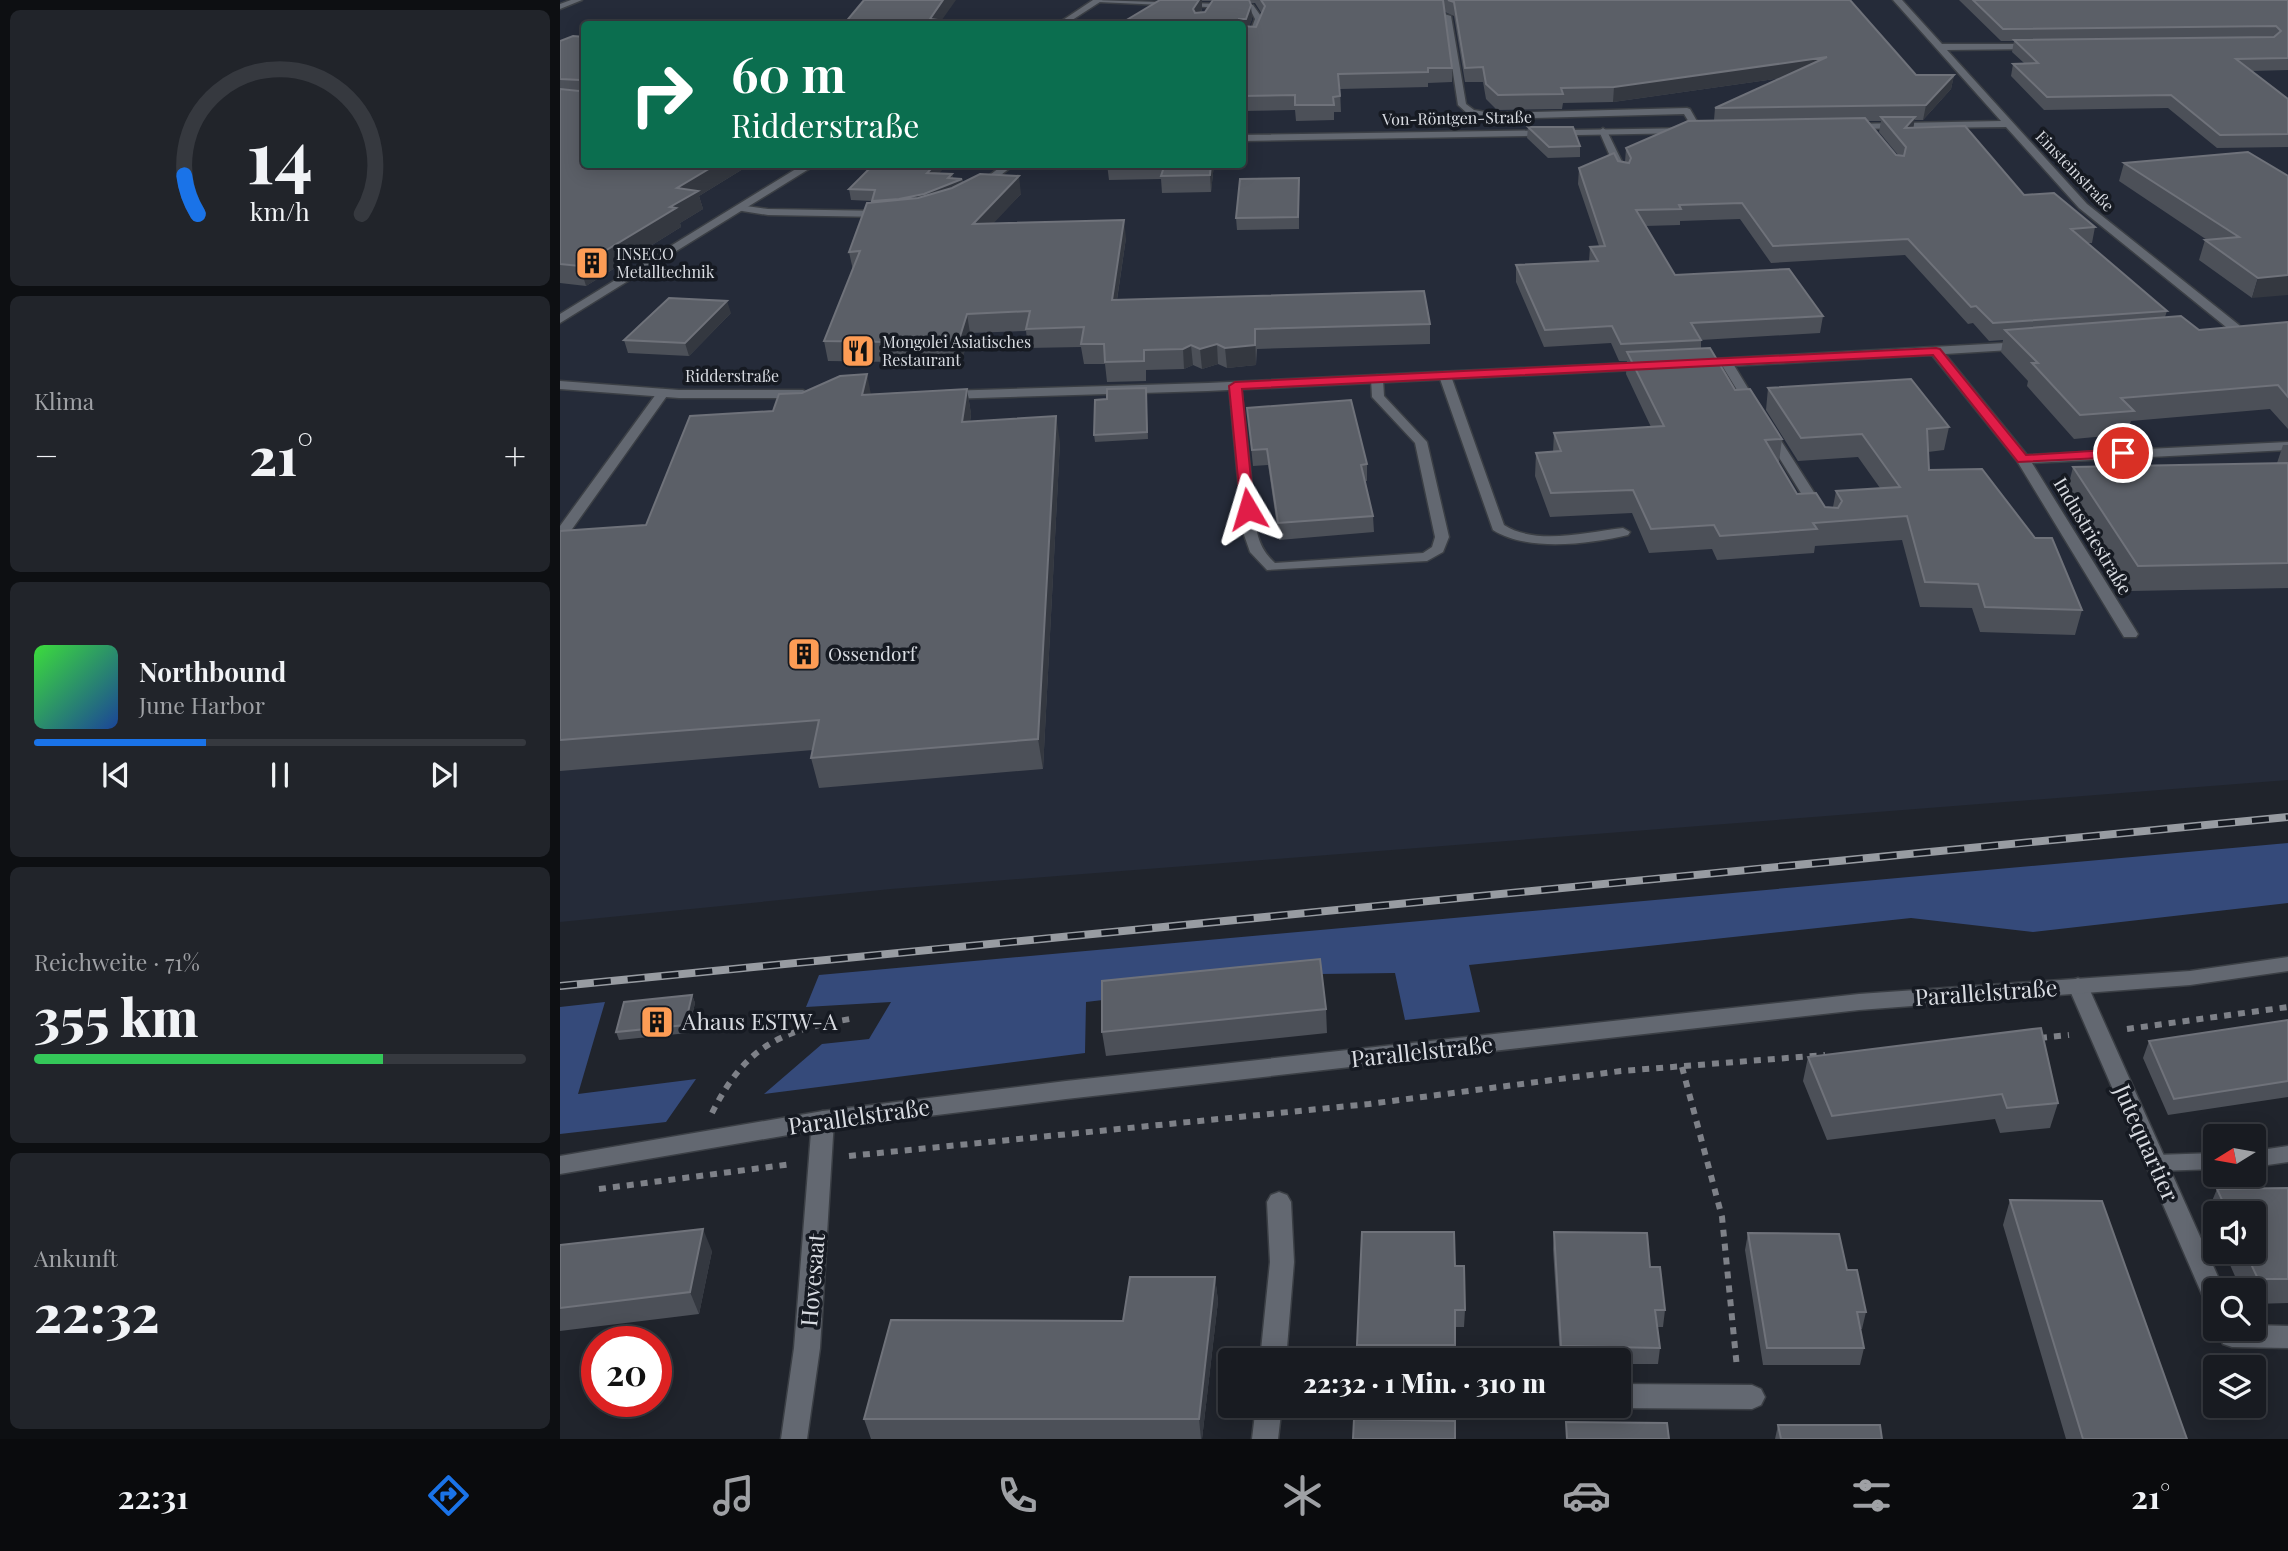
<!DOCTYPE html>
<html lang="de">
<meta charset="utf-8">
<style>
body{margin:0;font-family:"Playfair Display",serif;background:#21242a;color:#f1f3f6;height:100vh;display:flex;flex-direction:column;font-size:26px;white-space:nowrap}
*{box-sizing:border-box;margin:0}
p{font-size:23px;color:#9fa1a5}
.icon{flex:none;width:38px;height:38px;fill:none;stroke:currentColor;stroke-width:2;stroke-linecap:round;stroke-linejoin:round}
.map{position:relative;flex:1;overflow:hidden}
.sheet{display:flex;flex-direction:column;gap:10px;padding:10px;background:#0d0f12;width:560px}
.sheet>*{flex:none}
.banner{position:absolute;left:21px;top:21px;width:665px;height:147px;border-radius:7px;box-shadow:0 4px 18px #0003,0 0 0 2px #36393f;background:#0b6e4f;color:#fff;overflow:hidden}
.needle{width:46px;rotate:259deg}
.fabs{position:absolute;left:1643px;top:1124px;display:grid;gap:14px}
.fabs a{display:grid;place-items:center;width:63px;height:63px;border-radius:7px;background:#181b21;box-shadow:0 4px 18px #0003,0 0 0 2px #36393f;font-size:35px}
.speed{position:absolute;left:21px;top:1326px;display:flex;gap:14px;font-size:35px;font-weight:700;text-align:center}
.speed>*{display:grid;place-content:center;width:91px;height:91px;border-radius:50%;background:#181b21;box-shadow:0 4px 18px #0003,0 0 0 2px #36393f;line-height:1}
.speed .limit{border:10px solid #d22;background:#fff;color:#111}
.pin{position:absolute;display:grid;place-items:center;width:60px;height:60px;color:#fff;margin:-30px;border:4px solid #fff;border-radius:50%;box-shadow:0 2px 7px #0007}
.me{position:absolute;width:77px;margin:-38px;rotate:353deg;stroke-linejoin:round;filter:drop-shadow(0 0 5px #0008)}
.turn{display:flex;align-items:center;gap:24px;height:147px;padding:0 35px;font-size:32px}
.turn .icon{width:91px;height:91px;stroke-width:2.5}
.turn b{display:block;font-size:49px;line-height:60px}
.big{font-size:52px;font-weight:800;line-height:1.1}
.sheet .card{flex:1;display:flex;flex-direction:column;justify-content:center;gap:10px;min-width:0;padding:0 24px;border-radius:10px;background:#21242a}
.sheet .dial{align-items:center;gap:0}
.dial svg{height:182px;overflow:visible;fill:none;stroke:#36393f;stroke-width:7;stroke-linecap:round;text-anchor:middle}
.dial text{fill:#f1f3f6;stroke:none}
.song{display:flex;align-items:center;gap:21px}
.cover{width:84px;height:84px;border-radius:10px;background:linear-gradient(135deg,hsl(120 70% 55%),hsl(220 70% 35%))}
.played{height:7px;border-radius:4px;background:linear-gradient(90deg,#1a73e8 35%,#36393f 35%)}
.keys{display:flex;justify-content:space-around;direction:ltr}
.heat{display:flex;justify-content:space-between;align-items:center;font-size:38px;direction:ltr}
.charge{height:10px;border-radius:5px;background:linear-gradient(90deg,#34c759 71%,#36393f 0)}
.trip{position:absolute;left:658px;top:1348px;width:413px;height:70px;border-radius:7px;background:#181b21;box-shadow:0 4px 18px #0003,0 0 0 2px #36393f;font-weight:800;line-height:70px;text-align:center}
.dock{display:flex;height:112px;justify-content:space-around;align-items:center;background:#0a0b0d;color:#9fa1a5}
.dock .icon{width:49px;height:49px}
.dock .active{color:#1a73e8}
.dock b{font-size:32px;color:#f1f3f6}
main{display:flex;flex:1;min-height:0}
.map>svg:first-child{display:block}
</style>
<main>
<section class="sheet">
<div class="card dial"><svg viewBox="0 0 100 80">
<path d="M14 69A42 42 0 1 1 86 69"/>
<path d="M14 69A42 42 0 0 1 8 52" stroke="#1a73e8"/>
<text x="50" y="56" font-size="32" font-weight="700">14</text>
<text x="50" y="72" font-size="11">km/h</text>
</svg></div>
<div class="card"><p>Klima</p>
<div class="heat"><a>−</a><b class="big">21°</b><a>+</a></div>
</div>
<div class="card">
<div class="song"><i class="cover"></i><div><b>Northbound</b><p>June Harbor</p></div></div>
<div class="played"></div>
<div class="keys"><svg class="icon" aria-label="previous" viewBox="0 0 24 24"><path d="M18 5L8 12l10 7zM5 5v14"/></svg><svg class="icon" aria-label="pause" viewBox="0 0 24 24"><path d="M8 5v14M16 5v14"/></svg><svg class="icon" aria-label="next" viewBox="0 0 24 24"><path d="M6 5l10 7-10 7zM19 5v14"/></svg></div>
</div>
<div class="card"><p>Reichweite · 71%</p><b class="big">355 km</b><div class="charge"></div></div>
<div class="card"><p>Ankunft</p><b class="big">22:32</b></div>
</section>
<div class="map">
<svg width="1728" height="1439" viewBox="0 0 1728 1439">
<rect width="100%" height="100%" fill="#20242c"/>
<path fill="#252b39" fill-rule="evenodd" d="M0,0H1728V780L331,889L0,922ZM24,24H682V164H24Z"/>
<path fill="#354a7a" d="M1728,843V903L1473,932L1351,918L909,965L920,1012L845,1020L835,973L760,974L526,1002L525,1053L204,1094L262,1044L309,1039L331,1002L246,1007L259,975Z
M45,1002L18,1094L136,1079L106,1122L0,1134V1007Z"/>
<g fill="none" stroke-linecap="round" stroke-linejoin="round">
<defs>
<path id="service" d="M11,0H22L0,9V4Z
M534,0L693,5L703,19L695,39H682V35H689L695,19L690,9L538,2Z
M884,14L891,16L906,104L914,110L931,113L1127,108L1130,109L1142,130L1135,132L1124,114L931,119L908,114L898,105Z
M1043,128L1047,131L1066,170L1064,172L1056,170L1039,131Z
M444,164H455L423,189H417V185Z
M179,205L208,209L323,211L328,214L323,217L208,215L176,210L174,208Z
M1166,359L1172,362L1200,408L1198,411L1194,412L1188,408L1160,362Z
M885,372L891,376L944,525C977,546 1026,532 1063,528L1070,532L1068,535C1030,544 967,552 933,530L879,376Z
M817,375L823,379L824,396L867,442L889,537L883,552L867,561L707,570L690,552L683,532L669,386L675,382L681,386L697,532C700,545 705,554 715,563L863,553L872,547L875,537L855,443L812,397L811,379Z
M103,389L109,393L5,539L0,540V526L99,390Z
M1210,429L1216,433L1266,511L1264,514L1259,515L1252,511L1204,433Z
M1728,1146V1162L1694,1167V1151Z
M1656,1153V1169L1596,1171L1589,1169L1586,1163L1589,1157L1596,1155Z"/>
<path id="minor" d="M533,0H543L506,24H497Z
M1333,0H1342L1382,44H1479L1476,49L1387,50L1527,204L1679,325V331H1671L1519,208L1446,127L1288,129L1286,127L1291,124L1441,121Z
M1134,128L1135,130L1130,133L682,141V135Z
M244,164H257L0,323V314Z
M1463,342L1467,343V349L1385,354L1467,455L1728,442V450L1472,463L1578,634L1576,637H1564L1457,461L1372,355L1134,368L1128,364L1134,360Z
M1089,362L1095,366L1094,369L648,391L386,399L379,395L386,391L648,383Z
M0,381L119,390H243L250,394L243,398H119L0,389Z
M1518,978L1525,981L1528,986L1664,1290H1656V1310L1647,1307L1644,1299L1508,986L1511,981Z
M263,1111L271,1114L274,1120L260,1348L247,1439H221L234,1348L252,1120L255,1114Z
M719,1192L727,1195L731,1202L734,1262L726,1360H700L710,1262L707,1202L711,1195Z
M1694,1325L1728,1326V1348L1672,1347L1663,1344L1655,1328H1694Z
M1059,1384L1192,1385L1201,1389L1205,1397L1201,1405L1192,1409L1059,1408L1052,1405H1059Z
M696,1405H722L718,1439H692Z"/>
<path id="secondary" d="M1728,957V971L1630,985L1299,1010L506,1099L263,1129L0,1174V1156L263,1111L506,1081L1299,994L1630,971Z"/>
</defs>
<use href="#service" stroke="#3b3f45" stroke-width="3"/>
<use href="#minor" stroke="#3b3f45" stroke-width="3"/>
<use href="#secondary" stroke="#3b3f45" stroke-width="3"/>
<path stroke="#7e8188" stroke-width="6" stroke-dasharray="7 7" stroke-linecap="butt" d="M1567,1029L1728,1007
M1480,1038L1509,1035
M1122,1067L1162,1217L1177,1368
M152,1113C185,1047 219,1031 290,1019
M289,1156L809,1104L1061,1071L1265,1055
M39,1189L232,1164"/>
<use href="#service" fill="#636871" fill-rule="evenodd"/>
<use href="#minor" fill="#636871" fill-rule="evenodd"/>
<use href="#secondary" fill="#636871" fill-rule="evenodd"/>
<defs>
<path id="rail" d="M0,986L1728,817"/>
</defs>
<use href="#rail" stroke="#989ca2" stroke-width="8"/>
<use href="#rail" stroke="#161a22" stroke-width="5" stroke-dasharray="17" stroke-linecap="butt"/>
</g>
<path fill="#4c5058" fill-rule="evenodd" d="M600,0H1290L1356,75H1394L1391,89L1363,120H1354L1353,127L1405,126L1464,195L1494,193L1535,227L1532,243H1528L1607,311L1605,317L1621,316L1639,330L1728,322V429L1710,409L1571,421L1567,434L1514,439L1467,386L1468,381L1441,352L1443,340L1429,341L1413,323L1408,324L1345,255L1211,263L1180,219L1120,221V225L1085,226L1115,275L1229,269L1263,316L1260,333L1141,340V349L1150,348L1175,390L1190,389L1222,439L1219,462H1218L1237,494L1256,493L1265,507H1273L1276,491L1320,488L1298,457L1238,461L1206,410L1208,388L1351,379L1389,427L1384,450L1368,452L1369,470L1422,469L1475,538H1492L1522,610L1515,635L1420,632L1412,608L1360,607L1342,540L1255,546L1254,553L1157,560L1152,549L1089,553L1072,513L990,517L975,476L976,453L993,452L994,433L1091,427L1066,374L1067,361H1059L1051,343L984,347L956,282V265L1029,261L1030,247L1039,246L1018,184L1019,168L1054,153L1058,161L1065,162L1066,148L1128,121L1154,120L1155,108L1221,78L1053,102L1003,103L1002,109L937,110L926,99L923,82H905L894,16L885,12L892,68V82L868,83V87L780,89L781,112H774V120L736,121L735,110L682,111V24H560ZM642,1H652L645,12H641L642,9ZM690,3H695L702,14L696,27L689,26L692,19ZM1308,121H1321L1319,132L1338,155H1336Z
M1399,0H1728V70L1691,71L1728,99V147L1657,148L1608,108L1484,110L1451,76L1453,64L1464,63L1452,52L1454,41H1441Z
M24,37V164H191L139,196L143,209L120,223L121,227L26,286L0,283V41Z
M968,127L1020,146V157L988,158L967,138Z
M1564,163L1728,176L1692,298L1639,260L1645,240H1647L1559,181Z
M547,164H654L651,192L602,193L601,179L549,180Z
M379,174H392L393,179H402L403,182L461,194L433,223L566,238L557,300L870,324V344L697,349L696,365L667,368L658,364L642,369L633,365L624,369L586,370V381L547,382L545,364H524L521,347L468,348L466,331L410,333L401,363L268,361L264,341L293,270L289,252L312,203V201L291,200L289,189Z
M739,178V229L677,230L676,218Z
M171,313L129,356L68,353L64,340Z
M586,388L588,439L535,442L534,435Z
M407,389L411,414L410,422L500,442L483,769L259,788L251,758L253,750L0,771V531L86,525L213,411L311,394Z
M687,408L807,464V481H805L813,516L814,532L719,540L708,465L693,466Z
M1723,445H1728V588L1571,591L1507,491L1513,467L1717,463Z
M132,995L135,1003L128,1033L59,1040L56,1032Z
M766,1009L767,1033L546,1056L542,1032Z
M1728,1020V1097L1608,1115L1583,1058L1589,1041Z
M1248,1057L1498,1103L1490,1128L1440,1133L1435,1119L1267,1140L1243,1081Z
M1728,1188V1303L1694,1304V1290H1681L1664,1251H1694V1213H1656V1233L1647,1213L1657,1189Z
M1450,1200L1627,1439H1506L1443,1225Z
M994,1232L1090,1267L1105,1310L1103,1327H1097L1100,1348L1098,1364H1059V1360H1000L993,1249Z
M1188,1233L1287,1270L1306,1312L1302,1329H1300L1304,1348L1300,1365H1203L1185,1250Z
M0,1245L152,1251L139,1314L0,1331Z
M895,1266L905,1310L904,1327H895V1360H798L797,1345Z
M655,1277L658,1301L642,1439H311L304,1419L563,1321Z
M1218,1425L1322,1439H1215Z"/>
<path fill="#343840" d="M383,0H396L379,24L370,19Z
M639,0H642V9L634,23L633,9Z
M691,5L692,19L687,32L682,33V24H679V19Z
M1267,57L1265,72L1053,102L1054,87Z
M1394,75L1391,89L1363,120L1366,105Z
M1355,117L1353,131L1345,128Z
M157,164H191L139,196L143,209L120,223L121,227L26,286L20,266L110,207L117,188Z
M376,164H388L369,184L367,173Z
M651,164H654L651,192L650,175Z
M392,174L393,183L402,179L404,190L314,212L312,201L388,178Z
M459,176L461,194L416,242L413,224Z
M564,220L566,238L554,319L552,300Z
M1728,275V295L1692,298L1698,278Z
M167,301L171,313L129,356L125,343Z
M407,314L410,333L401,363L398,343Z
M695,329L696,365L667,368L665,348Z
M657,344L658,364L642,369L640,349Z
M631,345L633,365L624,369L623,349Z
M307,374L312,400L302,395Z
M407,389L411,414L406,448L402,422Z
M496,416L500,442L483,769L478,739Z
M132,995L135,1003L128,1033L125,1025Z
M143,1229L152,1251L139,1314L130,1292Z
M655,1277L658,1301L642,1439H641L639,1419Z"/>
<path fill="#5b5f67" stroke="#6f727a" stroke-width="2" d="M304,0H383L370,19L409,24H284Z
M600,0H639L633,9L635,13L645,12L653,0H689L691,5L686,19H679V24H560Z
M701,0H883L892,68H868V72L778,74L780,96L773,97L774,105H735V95L682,96V26L696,27L705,6Z
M888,0H1290L1356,75H1394L1366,105L1155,108L1267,57L1054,87L1001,88L1003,94L938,95L926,84L923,67L905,68L894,2Z
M1413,0H1728V58L1676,59L1728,99V134L1660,135L1611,95L1487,97L1453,64L1478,63L1454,40L1714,37L1721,31L1716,26L1443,29Z
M13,36L24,37V164H157L117,188L138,191L110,207L116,208L20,266L0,264V89L19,91L22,88L20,80L0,79V41Z
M1321,117H1355L1345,128L1405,126L1464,195L1494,193L1535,227L1511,229L1607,311L1433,323L1416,306L1411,307L1348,239L1213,246L1182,203L1119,205L1121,209L1076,210L1115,275L1229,269L1263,316L1131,323L1141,340L1061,344L1052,326L985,330L956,265L1038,261L1030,247L1045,246L1019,168L1054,153L1058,161L1069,163L1071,158L1066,148L1128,121L1305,118L1336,155L1344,156L1346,147Z
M968,127H1013L1020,146L989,147Z
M1688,152L1728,176V275L1698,278L1645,240L1679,237L1564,163Z
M314,164H376L367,173L392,174L388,178L402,179L364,194L339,199L312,201L315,190L289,189Z
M605,164H651L650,175L601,176Z
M420,174L459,176L413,224L564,220L552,300L864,291L870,324L695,329V345L665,348L657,344L640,349L631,345L623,349L584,350V361L545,362L544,344H521L524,327L466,329L470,311L407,314L398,343L264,341L300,251L289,252L307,203L358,198L392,188Z
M739,178L738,217L676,218L680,179Z
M109,298L167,301L125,343L64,340Z
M1621,316L1639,330L1728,322V397L1718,385L1561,398L1574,411L1520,415L1472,363H1478L1445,330Z
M1150,348L1175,390L1190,389L1222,439L1205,440L1237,494L1256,493L1265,507L1278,508L1282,501L1276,491L1340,487L1302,434L1241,438L1208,388L1351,379L1389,427L1367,429L1369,470L1422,469L1475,538H1492L1522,610L1425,607L1418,584L1365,582L1347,516L1253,523L1257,529L1160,536L1154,525L1091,529L1073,490L991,493L976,453L1001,451L994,433L1104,426L1067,352Z
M307,374L302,395L407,389L402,422L496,416L478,739L251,758L259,720L0,740V531L86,525L130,416L213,411L219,394L242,393L280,376Z
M586,388L587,432L534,435L535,400L547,399V389Z
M791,400L807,464L801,465L813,516L718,523L707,449L692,450L687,408Z
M1728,463V563L1578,566L1513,467Z
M760,959L766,1009L542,1032V981Z
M132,995L125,1025L56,1032L64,1002Z
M1728,1020V1081L1614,1099L1589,1041Z
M1481,1028L1498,1103L1447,1108L1442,1094L1272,1116L1248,1057Z
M1728,1188V1279H1698L1685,1251H1694V1213H1668L1657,1189Z
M1450,1200L1542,1201L1627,1439H1523Z
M143,1229L130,1292L0,1308V1245Z
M802,1232H894L895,1266H904L905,1310H895V1345H797Z
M994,1232L1087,1233L1090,1267H1100L1105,1310H1095L1100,1348L1001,1346Z
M1188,1233L1279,1234L1287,1270H1297L1306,1312H1297L1304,1348H1207Z
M570,1277H655L639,1419H304L331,1320L563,1321Z
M794,1419L895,1421V1439H793Z
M1006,1422L1107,1423L1109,1439H1007Z
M1218,1425H1320L1322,1439H1221Z"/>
<path fill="#e11d48" stroke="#92132f" stroke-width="2" d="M1376,348L1380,349L1466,455L1563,449L1570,453L1563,457L1458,462L1373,355L682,389L694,509L688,513L681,509L669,386L675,382Z"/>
<defs>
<symbol id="building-square" viewBox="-11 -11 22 22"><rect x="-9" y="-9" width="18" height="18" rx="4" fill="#fd9c55" stroke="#161a22"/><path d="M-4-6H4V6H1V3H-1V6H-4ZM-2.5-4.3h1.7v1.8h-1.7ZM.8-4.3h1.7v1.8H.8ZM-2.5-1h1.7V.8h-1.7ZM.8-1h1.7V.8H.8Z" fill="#111"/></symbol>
<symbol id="restaurant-square" viewBox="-11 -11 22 22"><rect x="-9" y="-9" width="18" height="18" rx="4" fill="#fd9c55" stroke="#161a22"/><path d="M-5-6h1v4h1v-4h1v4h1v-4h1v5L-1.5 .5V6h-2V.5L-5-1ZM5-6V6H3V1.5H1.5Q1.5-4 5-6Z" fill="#111"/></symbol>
</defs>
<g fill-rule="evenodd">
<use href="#building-square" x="13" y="244" width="38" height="38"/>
<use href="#restaurant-square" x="279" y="332" width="38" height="38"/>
<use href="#building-square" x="225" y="635" width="38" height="38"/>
<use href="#building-square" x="78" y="1003" width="38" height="38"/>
</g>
<g text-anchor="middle" stroke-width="7" stroke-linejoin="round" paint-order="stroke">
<g font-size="16" fill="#d9dce2" stroke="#161a22">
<text transform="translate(897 118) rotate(-1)" y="6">Von-Röntgen-Straße</text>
<text transform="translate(1515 171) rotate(46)" y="6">Einsteinstraße</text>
<text x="172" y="382">Ridderstraße</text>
</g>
<g font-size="16" fill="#d9dce2" stroke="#161a22" text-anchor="start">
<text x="56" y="260">INSECO<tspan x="56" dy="18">Metalltechnik</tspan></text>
<text x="322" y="348">Mongolei Asiatisches<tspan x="322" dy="18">Restaurant</tspan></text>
</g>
<g font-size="19" fill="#d9dce2" stroke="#161a22">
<text transform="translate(1533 536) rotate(59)" y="7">Industriestraße</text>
</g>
<g font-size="19" fill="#d9dce2" stroke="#161a22" text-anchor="start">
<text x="268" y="661">Ossendorf</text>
</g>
<g font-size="23" fill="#d9dce2" stroke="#161a22">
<text transform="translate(1426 993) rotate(-4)" y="8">Parallelstraße</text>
<text transform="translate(862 1052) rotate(-6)" y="8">Parallelstraße</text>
<text transform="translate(299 1117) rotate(-8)" y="8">Parallelstraße</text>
<text transform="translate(1586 1143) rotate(66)" y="8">Jutequartier</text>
<text transform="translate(253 1280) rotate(-85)" y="8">Hovesaat</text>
</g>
<g font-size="23" fill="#d9dce2" stroke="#161a22" text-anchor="start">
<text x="122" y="1030">Ahaus ESTW-A</text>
</g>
</g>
</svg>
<div class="fabs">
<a><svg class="needle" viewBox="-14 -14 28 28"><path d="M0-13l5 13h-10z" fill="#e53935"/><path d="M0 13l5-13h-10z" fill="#9fa1a5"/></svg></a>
<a><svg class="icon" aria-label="sound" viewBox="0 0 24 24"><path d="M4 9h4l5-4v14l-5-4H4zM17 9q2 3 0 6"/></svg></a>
<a><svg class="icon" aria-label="search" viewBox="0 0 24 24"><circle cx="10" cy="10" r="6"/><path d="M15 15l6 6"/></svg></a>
<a><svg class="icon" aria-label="layers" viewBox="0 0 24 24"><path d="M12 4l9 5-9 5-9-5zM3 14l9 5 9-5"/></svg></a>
</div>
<div class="speed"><div class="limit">20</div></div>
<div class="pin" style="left:1563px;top:453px;background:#d93025"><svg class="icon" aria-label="arrive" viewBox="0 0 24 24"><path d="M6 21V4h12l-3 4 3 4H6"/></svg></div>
<svg class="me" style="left:688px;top:509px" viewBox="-20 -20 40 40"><path d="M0-17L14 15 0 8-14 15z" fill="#e11d48" stroke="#fff" stroke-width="4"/></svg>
<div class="trip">22:32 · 1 Min. · 310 m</div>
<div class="banner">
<div class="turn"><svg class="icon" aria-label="right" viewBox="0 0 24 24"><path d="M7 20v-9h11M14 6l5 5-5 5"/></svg><div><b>60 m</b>Ridderstraße</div></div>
</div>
</div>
</main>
<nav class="dock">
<b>22:31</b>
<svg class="icon active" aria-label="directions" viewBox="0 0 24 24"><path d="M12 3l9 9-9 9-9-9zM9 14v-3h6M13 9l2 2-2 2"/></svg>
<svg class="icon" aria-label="music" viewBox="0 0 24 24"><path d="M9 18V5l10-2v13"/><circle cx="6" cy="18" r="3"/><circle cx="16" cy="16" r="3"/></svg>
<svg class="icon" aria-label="phone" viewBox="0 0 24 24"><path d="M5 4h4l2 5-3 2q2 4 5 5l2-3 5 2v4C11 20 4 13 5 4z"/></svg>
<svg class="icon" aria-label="climate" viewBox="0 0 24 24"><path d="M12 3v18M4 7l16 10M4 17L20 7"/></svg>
<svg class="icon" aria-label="car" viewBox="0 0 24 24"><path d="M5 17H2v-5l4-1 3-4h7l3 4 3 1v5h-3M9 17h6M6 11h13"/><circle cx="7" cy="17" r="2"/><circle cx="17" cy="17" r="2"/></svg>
<svg class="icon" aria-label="filters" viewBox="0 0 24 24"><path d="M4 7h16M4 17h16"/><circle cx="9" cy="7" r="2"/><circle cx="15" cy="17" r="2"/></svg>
<b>21°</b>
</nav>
